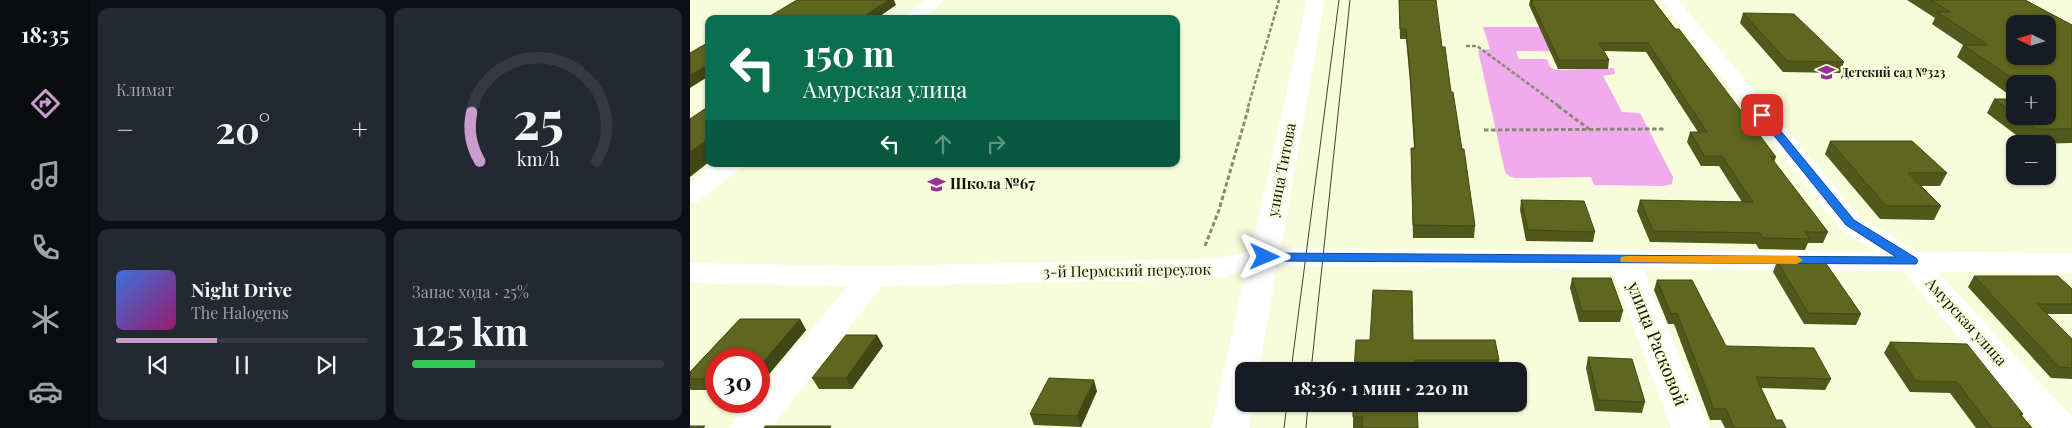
<!DOCTYPE html>
<html lang="ru">
<meta charset="utf-8">
<style>
body{margin:0;font-family:"Playfair Display",serif;background:#242831;color:#f1f3f6;height:100vh;display:flex;flex-direction:column;font-size:19px;white-space:nowrap}
*{box-sizing:border-box;margin:0}
p{font-size:16px;color:#9ea1a6}
.icon{flex:none;width:28px;height:28px;fill:none;stroke:currentColor;stroke-width:2;stroke-linecap:round;stroke-linejoin:round}
.map{position:relative;flex:1;overflow:hidden}
.panel{display:flex;flex-direction:column;gap:8px;padding:8px;background:#0d0f14;width:600px}
.panel>*{flex:none}
.banner{position:absolute;left:15px;top:15px;width:475px;height:152px;border-radius:10px;box-shadow:0 1px 4px #0004;background:#0b6e4f;color:#fff;overflow:hidden}
.needle{width:32px;rotate:275deg}
.controls{position:absolute;left:1316px;top:15px;display:grid;gap:10px}
.controls a{display:grid;place-items:center;width:50px;height:50px;border-radius:10px;background:#171b24;box-shadow:0 1px 4px #0004;font-size:25px}
.speed{position:absolute;left:15px;top:348px;display:flex;gap:10px;font-size:25px;font-weight:700;text-align:center}
.speed>*{display:grid;place-content:center;width:65px;height:65px;border-radius:50%;background:#171b24;box-shadow:0 1px 4px #0004;line-height:1}
.speed .limit{border:8px solid #d22;background:#fff;color:#111}
.pin{position:absolute;display:grid;place-items:center;width:42px;height:42px;color:#fff;margin:-21px;border-radius:10px;box-shadow:0 2px 8px #0006}
.me{position:absolute;width:55px;margin:-28px;rotate:91deg;stroke-linejoin:round;filter:drop-shadow(0 0 4px #0008)}
.turn{display:flex;align-items:center;gap:18px;height:105px;padding:0 15px;font-size:22px}
.turn .icon{width:65px;height:65px;stroke-width:2.5}
.turn b{display:block;font-size:35px;line-height:42px}
.lanes{display:flex;align-items:center;height:48px;padding:0 15px;background:#0003;justify-content:center;gap:25px;direction:ltr}
.lanes .off{opacity:.35}
.big{font-size:38px;font-weight:700;line-height:1.1}
.panel .tile{flex:1;display:flex;flex-direction:column;justify-content:center;gap:8px;min-width:0;padding:0 18px;border-radius:10px;background:#242831}
.panel .dial{align-items:center;gap:0}
.dial svg{height:130px;overflow:visible;fill:none;stroke:#363941;stroke-width:7;stroke-linecap:round;text-anchor:middle}
.dial text{fill:#f1f3f6;stroke:none}
.song{display:flex;align-items:center;gap:15px}
.cover{width:60px;height:60px;border-radius:8px;background:linear-gradient(135deg,hsl(220 70% 55%),hsl(320 70% 35%))}
.played{height:5px;border-radius:2px;background:linear-gradient(90deg,#c89ccb 40%,#363941 40%)}
.keys{display:flex;justify-content:space-around;direction:ltr}
.heat{display:flex;justify-content:space-between;align-items:center;font-size:28px;direction:ltr}
.charge{height:8px;border-radius:4px;background:linear-gradient(90deg,#34c759 25%,#363941 0)}
.panel .tiles{flex:1;display:grid;gap:8px;grid-template-columns:repeat(2,1fr)}
.trip{position:absolute;left:545px;top:362px;width:292px;height:50px;border-radius:10px;background:#171b24;box-shadow:0 1px 4px #0004;font-weight:700;line-height:50px;text-align:center}
main{display:flex;flex:1;min-height:0}
.dock{display:flex;flex-direction:column;width:90px;justify-content:space-around;align-items:center;background:#090b0e;color:#9ea1a6}
.dock .icon{width:35px;height:35px}
.dock .active{color:#c89ccb}
.dock b{font-size:22px;color:#f1f3f6}
.map>svg:first-child{display:block}
</style>
<main>
<nav class="dock">
<b>18:35</b>
<svg class="icon active" aria-label="directions" viewBox="0 0 24 24"><path d="M12 3l9 9-9 9-9-9zM9 14v-3h6M13 9l2 2-2 2"/></svg>
<svg class="icon" aria-label="music" viewBox="0 0 24 24"><path d="M9 18V5l10-2v13"/><circle cx="6" cy="18" r="3"/><circle cx="16" cy="16" r="3"/></svg>
<svg class="icon" aria-label="phone" viewBox="0 0 24 24"><path d="M5 4h4l2 5-3 2q2 4 5 5l2-3 5 2v4C11 20 4 13 5 4z"/></svg>
<svg class="icon" aria-label="climate" viewBox="0 0 24 24"><path d="M12 3v18M4 7l16 10M4 17L20 7"/></svg>
<svg class="icon" aria-label="car" viewBox="0 0 24 24"><path d="M5 17H2v-5l4-1 3-4h7l3 4 3 1v5h-3M9 17h6M6 11h13"/><circle cx="7" cy="17" r="2"/><circle cx="17" cy="17" r="2"/></svg>
</nav>
<section class="panel">
<div class="tiles">
<div class="tile"><p>Климат</p>
<div class="heat"><a>−</a><b class="big">20°</b><a>+</a></div>
</div>
<div class="tile dial"><svg viewBox="0 0 100 80">
<path d="M14 69A42 42 0 1 1 86 69"/>
<path d="M14 69A42 42 0 0 1 9 39" stroke="#c89ccb"/>
<text x="50" y="56" font-size="32" font-weight="700">25</text>
<text x="50" y="72" font-size="11">km/h</text>
</svg></div>
<div class="tile">
<div class="song"><i class="cover"></i><div><b>Night Drive</b><p>The Halogens</p></div></div>
<div class="played"></div>
<div class="keys"><svg class="icon" aria-label="previous" viewBox="0 0 24 24"><path d="M18 5L8 12l10 7zM5 5v14"/></svg><svg class="icon" aria-label="pause" viewBox="0 0 24 24"><path d="M8 5v14M16 5v14"/></svg><svg class="icon" aria-label="next" viewBox="0 0 24 24"><path d="M6 5l10 7-10 7zM19 5v14"/></svg></div>
</div>
<div class="tile"><p>Запас хода · 25%</p><b class="big">125 km</b><div class="charge"></div></div>
</div>
</section>
<div class="map">
<svg width="1382" height="428" viewBox="0 0 1382 428">
<rect width="100%" height="100%" fill="#f7fdda"/>
<path fill="#f0abed" d="M793,27H910L911,52L826,51L829,59H857L860,67L866,70L924,68L925,74L913,76L932,112L950,113L983,177L982,184L974,186L904,185L901,177L825,178L819,176L815,172L788,50L800,49Z"/>
<g fill="none" stroke-linecap="round" stroke-linejoin="round">
<path stroke="#888c74" stroke-width="2.5" stroke-dasharray="4 2" stroke-linecap="butt" d="M776,46H787L870,107
M558,107L589,0"/>
<path stroke="#888c74" stroke-width="3" stroke-dasharray="4.5 2.5" stroke-linecap="butt" d="M868,106L899,129
M794,130L974,129
M515,246L529,210L559,106"/>
<path fill="#fff" fill-rule="evenodd" d="M235,0H254L233,19H213Z
M617,0H635L591,248L1186,252L1150,229L972,2L973,0H991L990,2L1170,217L1228,252L1382,253V273L1248,272L1382,417V428H1346L1213,271L953,269L1019,428H981L922,269L587,266L569,371H554V404H563L559,428H521L556,271L525,279L192,286L81,428H40L46,417L59,401H69V390L158,286L0,283V263L183,266L525,259L561,251Z
M24,164H53L49,169L9,201L0,203V182Z"/>
<path stroke="#404332" stroke-width="1" d="M601,371L649,0
M621,371L660,0
M594,428L597,404
M616,428L618,404"/>
</g>
<path fill="#51581b" d="M709,0L752,47L761,92L785,226L784,238H723L721,160V148H724L720,83L716,39H710Z
M840,0H963L1086,157L1084,162L1138,232L1133,243H1118L1115,250L1069,249L1066,244L960,242L947,211L950,200L1052,202L1029,166H1011L997,142L1000,132H1008L956,52L914,51L919,60L918,69H868L839,5Z
M1217,0H1335L1382,25V143L1338,144L1297,113L1304,99H1325V116H1358V84H1325V99L1267,57L1273,45L1242,24L1245,18Z
M1053,13L1154,62L1150,73L1093,72L1050,23Z
M1140,141L1257,173L1250,186H1231L1251,206L1244,220L1190,219L1135,154Z
M831,200L905,232L903,242L836,241L830,210Z
M1087,261L1171,314L1166,325L1114,324L1083,272Z
M1284,276L1382,289V314H1357L1382,339V379L1361,378L1278,287Z
M882,278L933,311L930,322H889L880,288Z
M967,280L1036,346L1141,379L1135,390L1071,388L1086,420L1096,428H1035L1031,420H1020L984,324H978L964,290Z
M50,319H110L116,330L69,386V359H26V390H1L0,389V372Z
M187,335L193,346L162,389H129L122,378Z
M723,340L809,360L808,371H726Z
M1200,342L1333,414L1332,416L1342,428H1286L1260,393L1220,392L1194,353Z
M898,357L955,402L952,413L905,411L896,368Z
M407,391L391,427L344,425L340,414Z
M663,404L728,428H663Z"/>
<path fill="#424716" d="M198,0H204L206,5L186,19H170Z
M486,20L488,30L486,33Z
M19,64V76L0,88V75Z
M19,138V162L0,177V152Z
M110,319L116,330L69,386V367Z
M187,335L193,346L162,389L156,378Z
M404,380L407,391L391,427L387,416Z"/>
<path fill="#5e661f" stroke="#424716" fill-rule="evenodd" d="M107,0H198L170,19H75Z
M709,0H746L752,47H755L761,92H763L772,149H774L785,226L723,225L721,148H725L720,72L716,29H710Z
M841,0H963L985,29H989L1068,133L1086,157L1080,156L1138,232H1115L1120,239L1073,238L1070,233L963,231L950,200L1063,202L1032,156H1014L1000,132H1017L958,43H909L919,60H869Z
M1241,0H1335L1382,25V129H1347L1329,116H1358V84H1331L1273,45H1298L1247,12H1260ZM1325,24H1358V56H1325Z
M1053,13L1104,14L1154,62L1097,61Z
M19,42V64L0,75V53Z
M1304,99H1325V114Z
M19,106V138L0,152V119Z
M1140,141H1222L1257,173H1218L1251,206H1196Z
M831,200L894,201L905,232L838,230Z
M1087,261L1135,262L1171,314L1118,313Z
M1284,276H1368L1382,289V304H1347L1382,339V368L1369,367Z
M882,278H921L933,311H892Z
M967,280H1002L1036,346L1124,348L1141,379L1066,377L1086,420H1092L1096,428H1044L1036,409H1024L987,313L981,314Z
M683,290L722,291L723,340H805L809,360H725L726,371H664L666,340H680Z
M50,319H110L69,367V359H26V379H0V372Z
M156,335H187L156,378H122Z
M1200,342L1277,344L1333,414H1330L1342,428H1302L1267,382L1226,381Z
M898,357L942,359L955,402L908,400Z
M359,378L404,380L387,416L340,414Z
M663,404H727L728,428H672L673,417H663Z
M0,426H15L13,428H0Z
M75,426H141L140,428H74Z"/>
<path fill="#1a73e8" stroke="#114b97" d="M1072,112L1076,113L1164,220L1226,258L1228,261L1226,264L575,261L569,257L575,253L1206,257L1156,225L1069,117V113Z"/>
<path fill="#f59e0b" d="M936,256H1107L1113,260L1107,264L931,262L930,260L931,257Z"/>
<defs>
<symbol id="school-bare" viewBox="-9 -9 18 18"><path d="M0-5L7-2L0 1L-7-2ZM-4 1L0 2.5L4 1V4Q0 6-4 4Z" fill="#973196" stroke="#f7fdda" stroke-width="2.5" paint-order="stroke"/></symbol>
</defs>
<g fill-rule="evenodd">
<use href="#school-bare" x="1124" y="60" width="25" height="25"/>
<use href="#school-bare" x="234" y="172" width="25" height="25"/>
</g>
<g text-anchor="middle" stroke-width="4.5" stroke-linejoin="round" paint-order="stroke">
<g font-size="12" font-weight="bold" fill="#101206" stroke="#f7fdda" text-anchor="start">
<text x="1151" y="77">Детский сад №323</text>
</g>
<g font-size="15" fill="#101206" stroke="#f7fdda">
<text transform="translate(592 170) rotate(-79)" y="5">улица Титова</text>
<text transform="translate(437 271) rotate(-1)" y="5">3-й Пермский переулок</text>
<text transform="translate(1276 322) rotate(48)" y="5">Амурская улица</text>
</g>
<g font-size="15" font-weight="bold" fill="#101206" stroke="#f7fdda" text-anchor="start">
<text x="260" y="189">Школа №67</text>
</g>
<g font-size="18" fill="#101206" stroke="#f7fdda">
<text transform="translate(967 344) rotate(68)" y="6">улица Расковой</text>
</g>
</g>
</svg>
<div class="controls">
<a><svg class="needle" viewBox="-14 -14 28 28"><path d="M0-13l5 13h-10z" fill="#e53935"/><path d="M0 13l5-13h-10z" fill="#9ea1a6"/></svg></a>
<a>+</a>
<a>−</a>
</div>
<div class="speed"><div class="limit">30</div></div>
<div class="pin" style="left:1072px;top:115px;background:#d93025"><svg class="icon" aria-label="arrive" viewBox="0 0 24 24"><path d="M6 21V4h12l-3 4 3 4H6"/></svg></div>
<svg class="me" style="left:575px;top:257px" viewBox="-20 -20 40 40"><path d="M0-17L14 15 0 8-14 15z" fill="#1a73e8" stroke="#fff" stroke-width="4"/></svg>
<div class="trip">18:36 · 1 мин · 220 m</div>
<div class="banner">
<div class="turn"><svg class="icon" aria-label="left" viewBox="0 0 24 24"><path d="M17 20v-9H6M10 6l-5 5 5 5"/></svg><div><b>150 m</b>Амурская улица</div></div>
<div class="lanes"><svg class="icon" aria-label="left" viewBox="0 0 24 24"><path d="M17 20v-9H6M10 6l-5 5 5 5"/></svg><svg class="icon off" aria-label="ahead" viewBox="0 0 24 24"><path d="M12 20V5M6 11l6-6 6 6"/></svg><svg class="icon off" aria-label="right" viewBox="0 0 24 24"><path d="M7 20v-9h11M14 6l5 5-5 5"/></svg></div>
</div>
</div>
</main>
